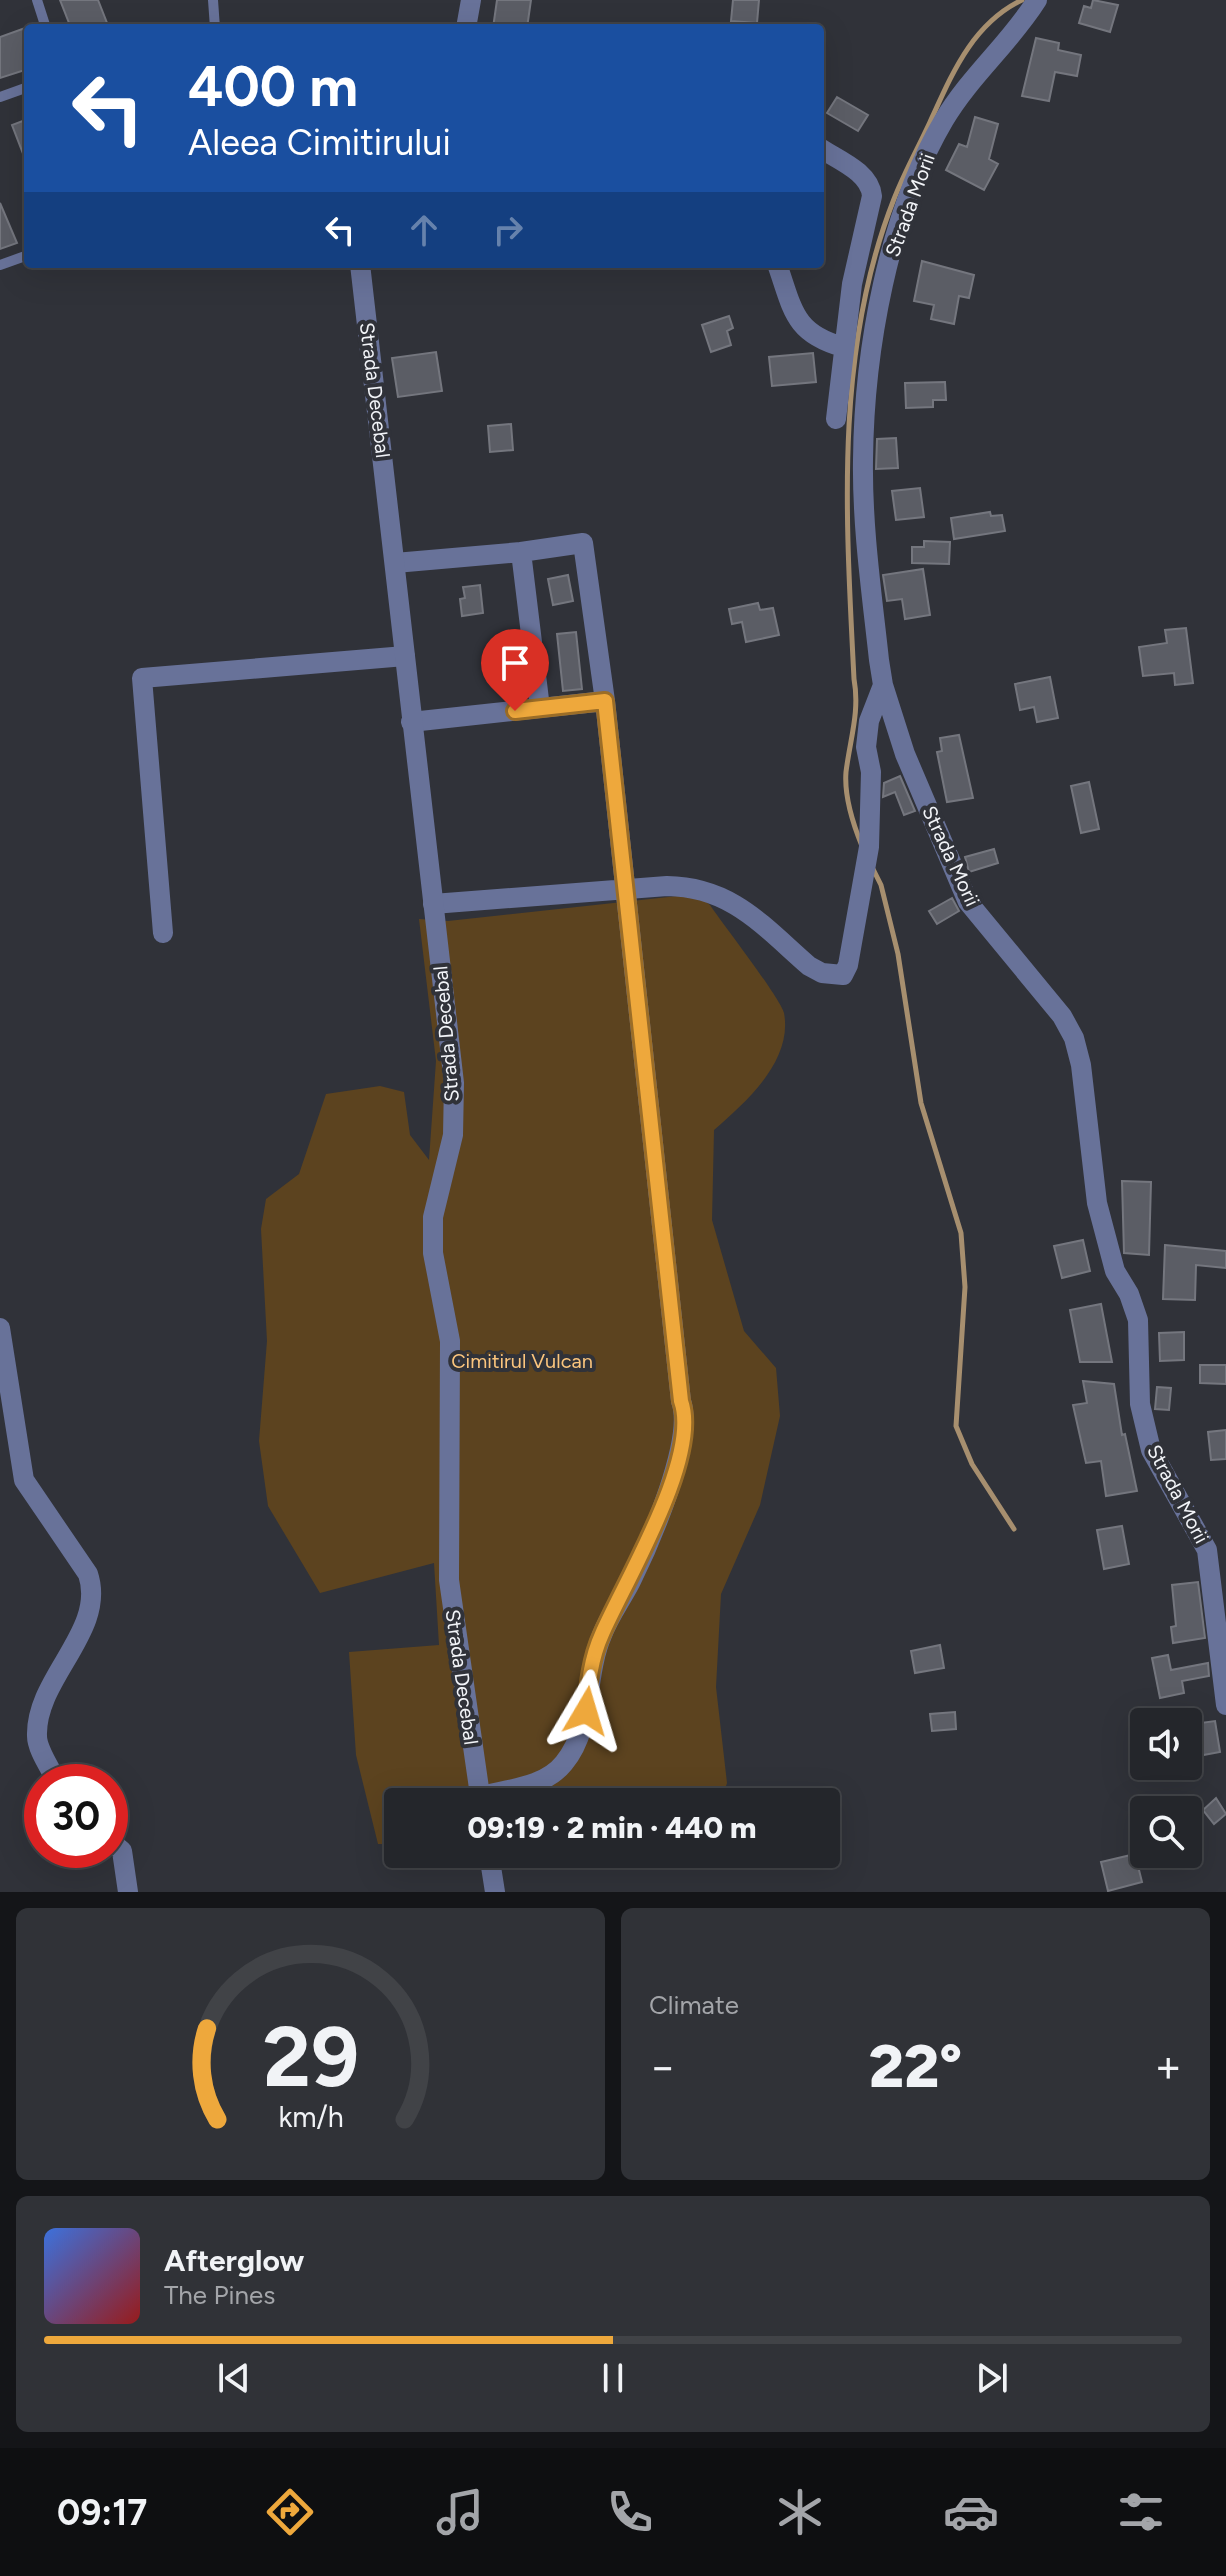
<!DOCTYPE html>
<meta charset="utf-8">
<style>
body{margin:0;font-family:Figtree,sans-serif;background:#303237;color:#f1f3f6;height:100vh;display:flex;flex-direction:column;font-size:30px;white-space:nowrap}
*{box-sizing:border-box;margin:0}
p{font-size:26px;color:#a3a5a9}
.icon{flex:none;width:44px;height:44px;fill:none;stroke:currentColor;stroke-width:2;stroke-linecap:round;stroke-linejoin:round}
.map{position:relative;height:1892px;overflow:hidden}
.details{display:flex;flex-direction:column;gap:16px;padding:16px;background:#141518;flex:1}
.details>*{flex:none}
.top-card{position:absolute;left:24px;top:24px;width:800px;height:244px;border-radius:8px;box-shadow:0 8px 32px #0002,0 0 0 2px #414347;background:#1a4fa0;color:#fff;overflow:hidden}
.controls{position:absolute;left:1130px;top:1708px;display:grid;gap:16px}
.controls a{display:grid;place-items:center;width:72px;height:72px;border-radius:8px;background:#24262b;box-shadow:0 8px 32px #0002,0 0 0 2px #414347;font-size:40px}
.speed{position:absolute;left:24px;top:1764px;display:flex;gap:16px;font-size:40px;font-weight:700;text-align:center}
.speed>*{display:grid;place-content:center;width:104px;height:104px;border-radius:50%;background:#24262b;box-shadow:0 8px 32px #0002,0 0 0 2px #414347;line-height:1}
.speed .limit{border:12px solid #d22;background:#fff;color:#111}
.pin{position:absolute;display:grid;place-items:center;width:68px;height:68px;color:#fff;margin:-82px -34px;border-radius:50% 50% 50% 0;rotate:-45deg;box-shadow:0 0 8px #0007}
.pin .icon{rotate:45deg}
.me{position:absolute;width:88px;margin:-44px;rotate:7deg;stroke-linejoin:round;filter:drop-shadow(0 0 6px #0008)}
.turn{display:flex;align-items:center;gap:28px;height:168px;padding:0 32px;font-size:36px}
.turn .icon{width:104px;height:104px;stroke-width:2.5}
.turn b{display:block;font-size:56px;line-height:68px}
.lanes{display:flex;align-items:center;height:76px;padding:0 32px;background:#0003;justify-content:center;gap:40px;direction:ltr}
.lanes .off{opacity:.35}
.big{font-size:60px;font-weight:800;line-height:1.1}
.details .widget{flex:1;display:flex;flex-direction:column;justify-content:center;gap:12px;min-width:0;padding:0 28px;border-radius:12px;background:#303237}
.details .dial{align-items:center;gap:0}
.dial svg{height:208px;overflow:visible;fill:none;stroke:#414347;stroke-width:7;stroke-linecap:round;text-anchor:middle}
.dial text{fill:#f1f3f6;stroke:none}
.song{display:flex;align-items:center;gap:24px}
.cover{width:96px;height:96px;border-radius:12px;background:linear-gradient(135deg,hsl(220 70% 55%),hsl(0 70% 35%))}
.played{height:8px;border-radius:4px;background:linear-gradient(90deg,#eea83c 50%,#414347 50%)}
.keys{display:flex;justify-content:space-around;direction:ltr}
.heat{display:flex;justify-content:space-between;align-items:center;font-size:44px;direction:ltr}
.details .tiles{flex:1;display:grid;gap:16px;grid-template-columns:1fr 1fr}
.widget:last-child{grid-column:span 2}
.trip{position:absolute;left:384px;top:1788px;width:456px;height:80px;border-radius:8px;background:#24262b;box-shadow:0 8px 32px #0002,0 0 0 2px #414347;font-weight:800;line-height:80px;text-align:center}
.menu{display:flex;height:128px;justify-content:space-around;align-items:center;background:#0e0f11;color:#a3a5a9}
.menu .icon{width:56px;height:56px}
.menu .on{color:#eea83c}
.menu b{font-size:36px;color:#f1f3f6}
.map>svg:first-child{display:block}
</style>
<div class="map">
<svg width="1226" height="1892" viewBox="0 0 1226 1892">
<rect width="100%" height="100%" fill="#303239"/>
<path fill="#5c431f" d="M696,894L710,905C722,923 781,999 784,1013C793,1061 746,1102 714,1130L712,1220L744,1331L776,1368L780,1416L760,1505L721,1594L716,1687L727,1783L722,1798L711,1802H398V1844H378L356,1755L349,1652L439,1645L434,1563L320,1593L268,1506L259,1441L267,1341L261,1229L266,1199L299,1174L326,1094L380,1086L404,1092L410,1135L429,1160L436,1061L419,919L448,921Z"/>
<g fill="none" stroke-linecap="round" stroke-linejoin="round">
<path stroke="#a78f6f" stroke-width="5" d="M862,846C853,824 844,797 846,772C850,739 860,712 854,679C846,519 834,351 894,199C904,173 918,148 930,122C952,74 972,24 1022,0
M873,869L881,885L898,954L921,1103L961,1233L965,1287L956,1426L972,1464L1014,1529"/>
</g>
<path fill="#5b5d65" stroke="#74767e" stroke-width="2" d="M60,0H98L109,28H71Z
M497,0H531L527,28H493Z
M733,0H759L757,23L731,21Z
M1093,0L1118,5L1110,32L1079,23L1084,6L1091,8Z
M28,27V69L0,78V37Z
M1036,38L1059,43L1058,50L1081,55L1077,76L1055,72L1049,101L1022,96Z
M837,97L868,115L858,131L827,113Z
M975,117L998,124L989,159L998,164L984,190L946,170L959,144L967,147Z
M28,119V164H27L12,125Z
M0,203L17,243L0,249Z
M922,261L974,275L969,298L959,296L954,324L931,319L934,305L914,301Z
M729,316L733,328L727,331L731,345L711,352L702,325Z
M436,352L442,391L398,397L392,358Z
M813,353L816,382L772,386L769,357Z
M945,382L946,400H933V407L906,408L905,383Z
M511,424L513,450L490,452L488,426Z
M896,438L898,468L876,469L877,439Z
M920,488L924,517L896,520L892,491Z
M990,512L991,516L1002,515L1005,531L954,539L951,518Z
M924,541L950,542L949,564L912,563V547H924Z
M923,569L930,615L905,619L902,599L887,601L883,575Z
M568,575L573,601L553,605L548,579Z
M480,585L483,613L462,616L460,599L465,598L463,587Z
M758,603L760,610L773,608L779,635L746,642L742,622L732,624L729,609Z
M1186,628L1193,683L1175,685L1174,673L1143,676L1139,647L1167,643L1165,630Z
M576,632L582,689L563,691L557,634Z
M1050,677L1058,718L1037,722L1034,707L1020,710L1015,684Z
M959,735L973,798L947,802L937,752L942,751L940,738Z
M900,776L915,811L904,815L895,792L883,797L884,783Z
M1089,782L1099,829L1081,833L1071,786Z
M994,849L998,863L969,872L965,857Z
M952,898L959,911L937,924L929,911Z
M1122,1181L1151,1182L1149,1255L1124,1253Z
M1083,1240L1090,1271L1062,1278L1054,1246Z
M1165,1245L1226,1251V1268L1196,1265L1195,1300L1163,1299Z
M1101,1304L1112,1362H1080L1070,1310Z
M1184,1332V1360L1160,1361L1159,1333Z
M1200,1365H1226V1384L1200,1383Z
M1083,1381L1114,1384L1122,1435L1125,1434L1137,1491L1106,1496L1101,1461L1086,1463L1073,1405L1087,1403Z
M1157,1387L1171,1388L1169,1410L1155,1409Z
M1226,1430V1459L1211,1460L1208,1432Z
M1122,1526L1129,1564L1104,1569L1097,1530Z
M1198,1582L1205,1638L1173,1643L1171,1627L1176,1626L1172,1585Z
M940,1645L944,1668L915,1673L911,1651Z
M1168,1655L1171,1670L1208,1663L1209,1676L1182,1681L1184,1693L1160,1698L1152,1658Z
M955,1712L956,1729L932,1731L930,1714Z
M1215,1721L1220,1752L1198,1756L1193,1724Z
M1216,1798L1226,1814L1214,1824L1203,1810Z
M1135,1854L1142,1882L1108,1891L1101,1862Z"/>
<g fill="none" stroke-linecap="round" stroke-linejoin="round">
<path stroke="#687299" stroke-width="10" d="M37,0L46,28
M213,0L215,28
M0,97L28,87
M0,265L28,255"/>
<path stroke="#687299" stroke-width="20" d="M1037,0C1010,43 970,76 944,120C888,215 864,351 863,460C862,527 872,595 879,660L883,685L905,754L968,902L1062,1016L1074,1038L1081,1065L1097,1203L1115,1271L1129,1294L1138,1320L1140,1404L1151,1450L1207,1550L1226,1705
M820,148C838,160 870,172 872,196L852,284L836,419
M777,264C793,309 793,333 843,347
M521,552L583,543L605,701
M395,563L521,552L540,708
M411,722L605,701L681,1401C695,1439 650,1543 631,1581C622,1599 609,1616 602,1635C584,1677 594,1726 564,1763C545,1787 509,1789 481,1796
M433,904L667,886C732,887 763,926 809,966L822,973L843,975L848,965L869,847L871,772L866,747L869,721L883,685
M163,933L142,678L405,656
M0,1328L24,1480L88,1574C107,1631 35,1678 37,1736C37,1750 51,1769 57,1782
M110,1841L122,1851L128,1892"/>
<path stroke="#687299" stroke-width="20" d="M466,28L471,0
M360,264L454,1083L453,1135L433,1217V1253L450,1341L449,1580L481,1802
M489,1854L495,1892"/>
</g>
<g fill="none" stroke-linecap="round" stroke-linejoin="round">
<defs>
<path id="route" d="M515,711L605,701L681,1401C701,1457 625,1581 602,1634C591,1658 588,1685 586,1711"/>
</defs>
<use href="#route" stroke="#9b6d27" stroke-width="20"/>
<use href="#route" stroke="#eea83c" stroke-width="14"/>
</g>
<g text-anchor="middle" stroke-width="8" stroke-linejoin="round" paint-order="stroke">
<g font-size="20" fill="#f2f4f8" stroke="#303239">
<text transform="translate(910 205) rotate(-70)" y="7">Strada Morii</text>
<text transform="translate(375 390) rotate(83)" y="7">Strada Decebal</text>
<text transform="translate(951 856) rotate(65)" y="7">Strada Morii</text>
<text transform="translate(446 1034) rotate(-95)" y="7">Strada Decebal</text>
<text transform="translate(1178 1494) rotate(62)" y="7">Strada Morii</text>
<text transform="translate(462 1677) rotate(82)" y="7">Strada Decebal</text>
</g>
<g font-size="20" fill="#fbc57d" stroke="#303239">
<text x="522" y="1368">Cimitirul Vulcan</text>
</g>
</g>
</svg>
<div class="controls">
<a><svg class="icon" aria-label="sound" viewBox="0 0 24 24"><path d="M4 9h4l5-4v14l-5-4H4zM17 9q2 3 0 6"/></svg></a>
<a><svg class="icon" aria-label="search" viewBox="0 0 24 24"><circle cx="10" cy="10" r="6"/><path d="M15 15l6 6"/></svg></a>
</div>
<div class="speed"><div class="limit">30</div></div>
<div class="pin" style="left:515px;top:711px;background:#d93025"><svg class="icon" aria-label="arrive" viewBox="0 0 24 24"><path d="M6 21V4h12l-3 4 3 4H6"/></svg></div>
<svg class="me" style="left:586px;top:1711px" viewBox="-20 -20 40 40"><path d="M0-17L14 15 0 8-14 15z" fill="#eea83c" stroke="#fff" stroke-width="4"/></svg>
<div class="trip">09:19 · 2 min · 440 m</div>
<div class="top-card">
<div class="turn"><svg class="icon" aria-label="left" viewBox="0 0 24 24"><path d="M17 20v-9H6M10 6l-5 5 5 5"/></svg><div><b>400 m</b>Aleea Cimitirului</div></div>
<div class="lanes"><svg class="icon" aria-label="left" viewBox="0 0 24 24"><path d="M17 20v-9H6M10 6l-5 5 5 5"/></svg><svg class="icon off" aria-label="ahead" viewBox="0 0 24 24"><path d="M12 20V5M6 11l6-6 6 6"/></svg><svg class="icon off" aria-label="right" viewBox="0 0 24 24"><path d="M7 20v-9h11M14 6l5 5-5 5"/></svg></div>
</div>
</div>
<section class="details">
<div class="tiles">
<div class="widget dial"><svg viewBox="0 0 100 80">
<path d="M14 69A42 42 0 1 1 86 69"/>
<path d="M14 69A42 42 0 0 1 10 34" stroke="#eea83c"/>
<text x="50" y="56" font-size="32" font-weight="700">29</text>
<text x="50" y="72" font-size="11">km/h</text>
</svg></div>
<div class="widget"><p>Climate</p>
<div class="heat"><a>−</a><b class="big">22°</b><a>+</a></div>
</div>
<div class="widget">
<div class="song"><i class="cover"></i><div><b>Afterglow</b><p>The Pines</p></div></div>
<div class="played"></div>
<div class="keys"><svg class="icon" aria-label="previous" viewBox="0 0 24 24"><path d="M18 5L8 12l10 7zM5 5v14"/></svg><svg class="icon" aria-label="pause" viewBox="0 0 24 24"><path d="M8 5v14M16 5v14"/></svg><svg class="icon" aria-label="next" viewBox="0 0 24 24"><path d="M6 5l10 7-10 7zM19 5v14"/></svg></div>
</div>
</div>
</section>
<nav class="menu">
<b>09:17</b>
<svg class="icon on" aria-label="directions" viewBox="0 0 24 24"><path d="M12 3l9 9-9 9-9-9zM9 14v-3h6M13 9l2 2-2 2"/></svg>
<svg class="icon" aria-label="music" viewBox="0 0 24 24"><path d="M9 18V5l10-2v13"/><circle cx="6" cy="18" r="3"/><circle cx="16" cy="16" r="3"/></svg>
<svg class="icon" aria-label="phone" viewBox="0 0 24 24"><path d="M5 4h4l2 5-3 2q2 4 5 5l2-3 5 2v4C11 20 4 13 5 4z"/></svg>
<svg class="icon" aria-label="climate" viewBox="0 0 24 24"><path d="M12 3v18M4 7l16 10M4 17L20 7"/></svg>
<svg class="icon" aria-label="car" viewBox="0 0 24 24"><path d="M5 17H2v-5l4-1 3-4h7l3 4 3 1v5h-3M9 17h6M6 11h13"/><circle cx="7" cy="17" r="2"/><circle cx="17" cy="17" r="2"/></svg>
<svg class="icon" aria-label="filters" viewBox="0 0 24 24"><path d="M4 7h16M4 17h16"/><circle cx="9" cy="7" r="2"/><circle cx="15" cy="17" r="2"/></svg>
</nav>
